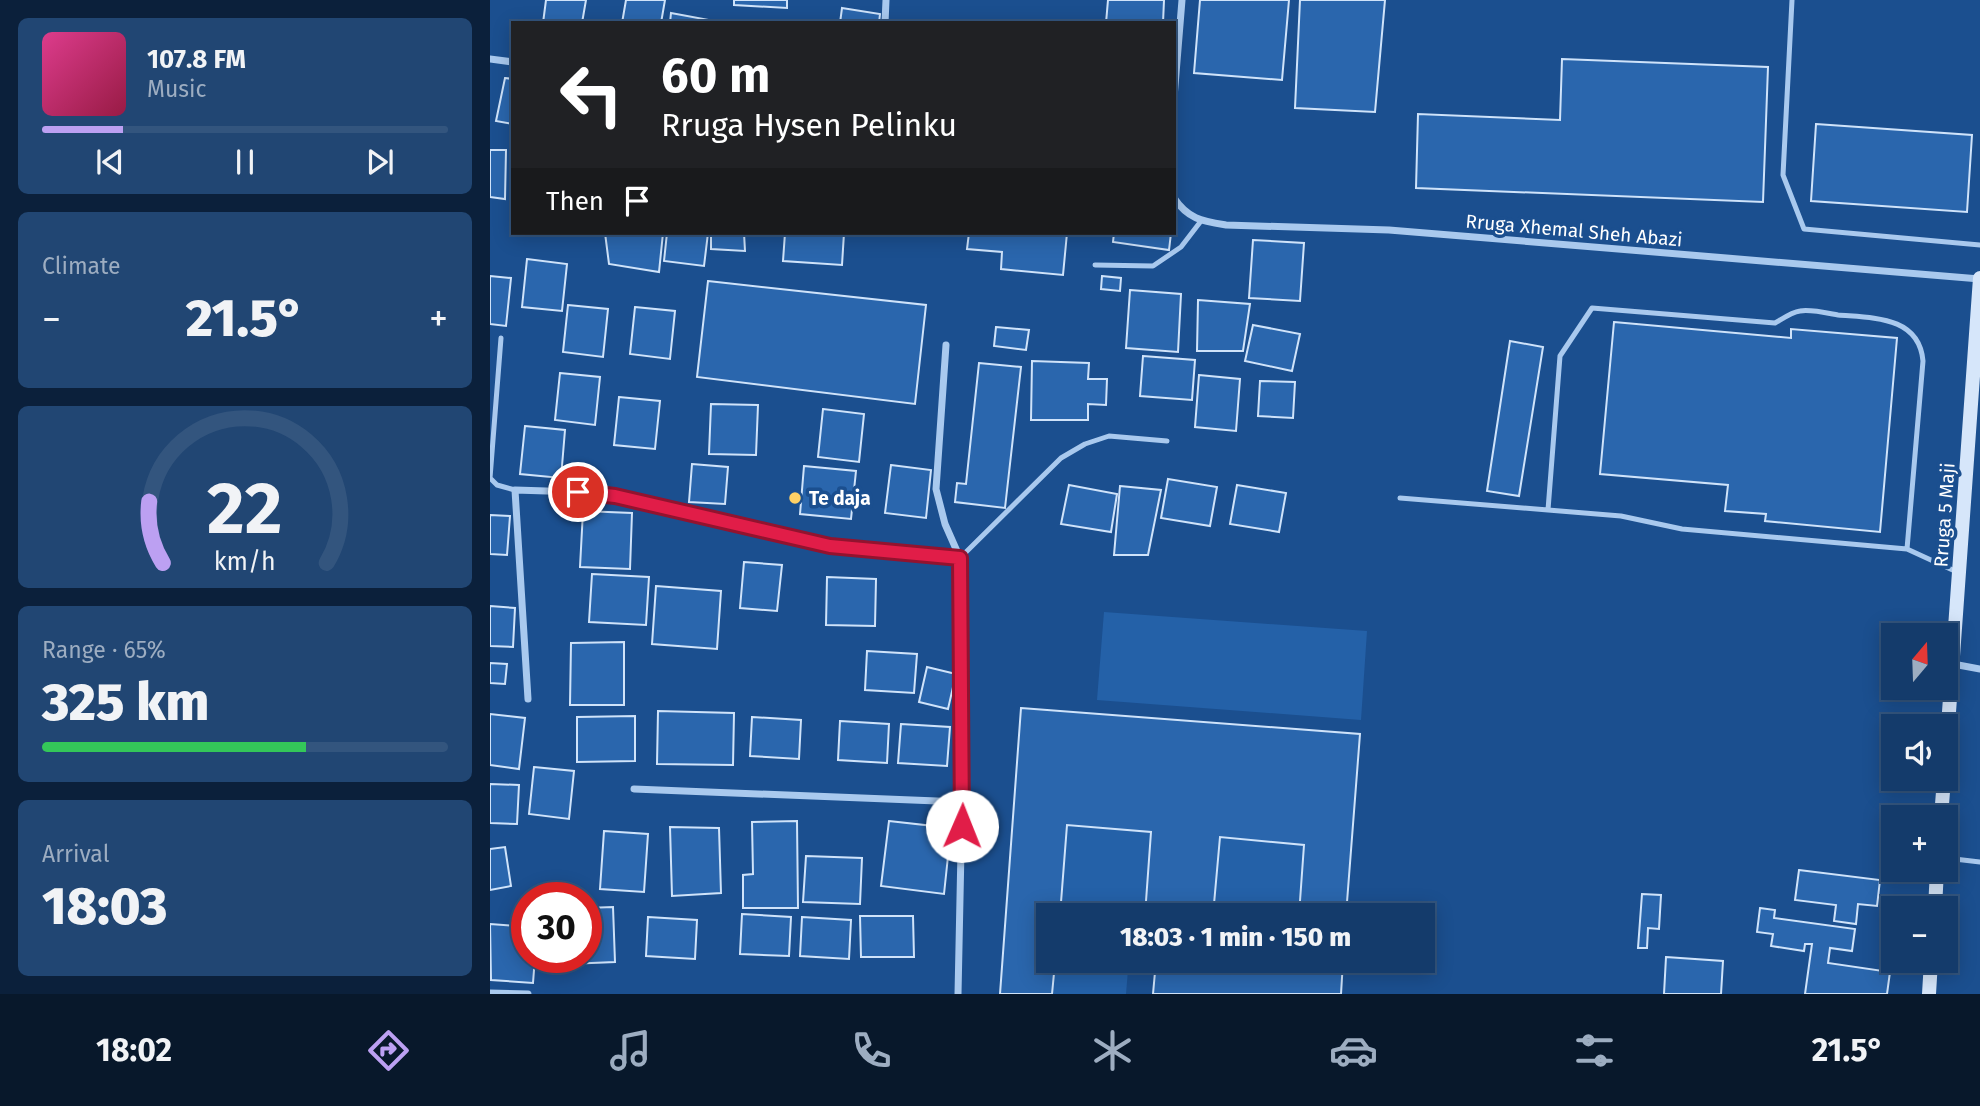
<!DOCTYPE html>
<meta charset="utf-8">
<style>
body{margin:0;font-family:"Fira Sans",sans-serif;background:#214673;color:#f1f3f6;height:100vh;display:flex;flex-direction:column;font-size:26px;white-space:nowrap}
*{box-sizing:border-box;margin:0}
p{font-size:23px;color:#9dadc1}
.icon{flex:none;width:38px;height:38px;fill:none;stroke:currentColor;stroke-width:2;stroke-linecap:round;stroke-linejoin:round}
.map{position:relative;flex:1;overflow:hidden}
.details{display:flex;flex-direction:column;gap:18px;padding:18px;background:#0b203b;width:490px}
.details>*{flex:none}
.guide{position:absolute;left:21px;top:21px;width:665px;height:214px;border-radius:0px;box-shadow:0 4px 18px #0003,0 0 0 2px #33557e;background:#202124;color:#fff;overflow:hidden}
.needle{width:46px;rotate:19deg}
.buttons{position:absolute;left:1391px;top:623px;display:grid;gap:14px}
.buttons a{display:grid;place-items:center;width:77px;height:77px;border-radius:0px;background:#143b6b;box-shadow:0 4px 18px #0003,0 0 0 2px #33557e;font-size:35px}
.speed{position:absolute;left:21px;top:882px;display:flex;gap:14px;font-size:35px;font-weight:700;text-align:center}
.speed>*{display:grid;place-content:center;width:91px;height:91px;border-radius:50%;background:#143b6b;box-shadow:0 4px 18px #0003,0 0 0 2px #33557e;line-height:1}
.speed .limit{border:10px solid #d22;background:#fff;color:#111}
.pin{position:absolute;display:grid;place-items:center;width:60px;height:60px;color:#fff;margin:-30px;border:4px solid #fff;border-radius:50%;box-shadow:0 2px 7px #0007}
.me{position:absolute;width:77px;margin:-38px;rotate:1deg;stroke-linejoin:round;filter:drop-shadow(0 0 5px #0008)}
.turn{display:flex;align-items:center;gap:24px;height:147px;padding:0 35px;font-size:32px}
.turn .icon{width:91px;height:91px;stroke-width:2.5}
.turn b{display:block;font-size:49px;line-height:60px}
.then{display:flex;align-items:center;height:66px;padding:0 35px;background:#0003;gap:14px;font-size:26px}
.big{font-size:52px;font-weight:800;line-height:1.1}
.details .card{flex:1;display:flex;flex-direction:column;justify-content:center;gap:10px;min-width:0;padding:0 24px;border-radius:10px;background:#214673}
.details .dial{align-items:center;gap:0}
.dial svg{height:182px;overflow:visible;fill:none;stroke:#33557e;stroke-width:7;stroke-linecap:round;text-anchor:middle}
.dial text{fill:#f1f3f6;stroke:none}
.song{display:flex;align-items:center;gap:21px}
.cover{width:84px;height:84px;border-radius:10px;background:linear-gradient(135deg,hsl(330 70% 55%),hsl(340 70% 35%))}
.played{height:7px;border-radius:4px;background:linear-gradient(90deg,#bca0f2 20%,#33557e 20%)}
.keys{display:flex;justify-content:space-around;direction:ltr}
.heat{display:flex;justify-content:space-between;align-items:center;font-size:38px;direction:ltr}
.charge{height:10px;border-radius:5px;background:linear-gradient(90deg,#34c759 65%,#33557e 0)}
.trip{position:absolute;left:546px;top:903px;width:399px;height:70px;border-radius:0px;background:#143b6b;box-shadow:0 4px 18px #0003,0 0 0 2px #33557e;font-weight:800;line-height:70px;text-align:center}
.menu{display:flex;height:112px;justify-content:space-around;align-items:center;background:#08182b;color:#9dadc1}
.menu .icon{width:49px;height:49px}
.menu .on{color:#bca0f2}
.menu b{font-size:32px;color:#f1f3f6}
main{display:flex;flex:1;min-height:0}
.map>svg:first-child{display:block}
</style>
<main>
<section class="details">
<div class="card">
<div class="song"><i class="cover"></i><div><b>107.8 FM</b><p>Music</p></div></div>
<div class="played"></div>
<div class="keys"><svg class="icon" aria-label="previous" viewBox="0 0 24 24"><path d="M18 5L8 12l10 7zM5 5v14"/></svg><svg class="icon" aria-label="pause" viewBox="0 0 24 24"><path d="M8 5v14M16 5v14"/></svg><svg class="icon" aria-label="next" viewBox="0 0 24 24"><path d="M6 5l10 7-10 7zM19 5v14"/></svg></div>
</div>
<div class="card"><p>Climate</p>
<div class="heat"><a>−</a><b class="big">21.5°</b><a>+</a></div>
</div>
<div class="card dial"><svg viewBox="0 0 100 80">
<path d="M14 69A42 42 0 1 1 86 69"/>
<path d="M14 69A42 42 0 0 1 8 42" stroke="#bca0f2"/>
<text x="50" y="56" font-size="32" font-weight="700">22</text>
<text x="50" y="72" font-size="11">km/h</text>
</svg></div>
<div class="card"><p>Range · 65%</p><b class="big">325 km</b><div class="charge"></div></div>
<div class="card"><p>Arrival</p><b class="big">18:03</b></div>
</section>
<div class="map">
<svg width="1490" height="994" viewBox="0 0 1490 994">
<rect width="100%" height="100%" fill="#1b4f8f"/>
<path fill="#2461a8" d="M614,612L877,631L871,720L607,700Z
M577,825L661,832L655,915H570Z
M730,837L814,845L809,915H723Z
M565,963L638,970L636,994H562Z"/>
<path fill="#2a66ad" stroke="#cfe3fa" stroke-width="2" d="M56,0H96L92,23H53Z
M136,0H175L171,23H132Z
M244,0H297V8L244,5Z
M618,0H674L673,23H616Z
M710,0H799L792,80L704,73Z
M810,0H895L885,112L805,108Z
M352,8L390,14L389,23H350Z
M181,13L219,20V23H180Z
M1072,59L1278,67L1273,202L926,188L928,114L1070,120Z
M15,78L23,79V124L6,121Z
M1326,124L1482,135L1477,212L1321,201Z
M0,150H16L15,199L0,197Z
M115,233H173L169,272L119,264Z
M177,233H218L214,266L174,261Z
M221,233H254L255,251L221,249Z
M295,233H354L352,265L293,261Z
M479,233H577L573,275L511,269L512,252L477,249Z
M624,233H681L679,250L623,242Z
M763,240L814,243L810,301L759,298Z
M37,259L77,264L72,311L32,307Z
M0,276L21,278L16,326L0,324Z
M612,276L631,278L630,291L611,289Z
M218,281L436,305L425,404L207,377Z
M640,290L691,294L688,352L636,348Z
M708,300L760,304L753,351H707Z
M78,305L118,309L113,357L73,352Z
M145,307L185,311L180,359L140,354Z
M1124,322L1301,338V329L1407,338L1390,532L1275,521L1276,514L1235,511L1238,485L1110,474Z
M763,325L810,334L802,371L755,361Z
M506,327L539,330L536,350L504,346Z
M1020,341L1053,347L1029,496L997,491Z
M653,356L705,360L702,400L650,396Z
M542,361L599,363L598,379H617L616,405L598,404V420H541Z
M489,363L531,367L515,508L465,502L467,483L476,484Z
M70,373L110,377L105,425L65,420Z
M709,375L750,379L746,431L705,427Z
M770,381L805,382L803,418L768,416Z
M129,397L170,401L165,449L124,445Z
M221,404L268,405L266,455L219,454Z
M333,409L374,414L369,462L328,457Z
M35,426L75,430L71,478L30,474Z
M202,464L238,467L235,504L199,502Z
M401,465L441,470L436,518L395,513Z
M314,466L366,471L361,519L310,514Z
M678,479L727,487L720,526L671,518Z
M579,485L627,494L621,532L571,524Z
M747,485L796,493L789,532L740,524Z
M630,486L671,490L658,555H624Z
M93,511L142,513L140,569L90,567Z
M0,515L20,516L17,555L0,554Z
M254,562L292,565L287,611L250,608Z
M102,574L159,577L156,625L99,622Z
M337,577L386,579L385,626L336,625Z
M166,586L231,591L227,649L162,644Z
M0,606L25,608L23,647L0,646Z
M134,642V705H80L81,643Z
M377,651L427,654L424,693L375,690Z
M0,663L17,664L15,684L0,683Z
M437,667L466,674L458,709L429,702Z
M531,708L870,734L856,915H809L814,845L730,837L723,915H655L661,832L577,825L570,915H558V961H853L851,994H663L665,972L565,963L562,994H510Z
M168,711L244,713L243,765L167,764Z
M0,714L35,718L29,769L0,765Z
M145,716V761L87,762V717Z
M262,717L311,720L309,759L260,756Z
M350,721L399,724L397,763L348,760Z
M411,724L460,727L457,766L408,763Z
M44,767L84,771L79,819L39,814Z
M0,784L29,785L27,824L0,823Z
M307,821L308,908H253V875L263,874L262,822Z
M399,821L461,828L454,894L391,886Z
M180,827L229,828L231,893L182,896Z
M114,831L158,834L154,892L110,889Z
M15,847L21,886L0,890V849Z
M316,856L372,858L370,904L313,902Z
M1309,870L1390,880L1387,906L1368,904L1366,924L1344,921L1346,905L1305,900Z
M1152,894L1171,895L1169,929L1158,928L1157,948H1148Z
M123,907L125,962L54,965V957H96V908Z
M1270,908L1285,910L1284,918L1365,929L1362,951L1340,948L1338,963L1400,972L1397,994H1315L1322,944H1315L1314,951L1281,946L1283,934L1267,932Z
M252,914L301,917L299,956L250,954Z
M370,916H423L424,957H371Z
M158,917L207,920L205,959L156,956Z
M312,917L361,920L359,959L310,956Z
M0,924L37,927V957H45L43,983L1,980Z
M1176,957L1233,961L1231,994H1174Z"/>
<g fill="none" stroke-linecap="round" stroke-linejoin="round">
<path stroke="#a9c9ee" stroke-width="5" d="M1302,0L1293,175L1314,229L1490,245
M605,265L663,266L691,247L711,221
M11,338L0,478L7,485L25,490
M910,498L1058,510
M1417,549L1433,361C1429,316 1383,318 1348,315C1337,313 1320,309 1310,311C1302,312 1292,319 1285,323L1102,308L1070,356L1058,510L1131,516L1192,529L1417,549L1467,572
M470,558L571,458L595,444L619,436L677,441
M1456,858L1490,862"/>
<path stroke="#a9c9ee" stroke-width="7" d="M395,23L396,0
M0,59L23,62
M684,98L692,0
M684,198C698,219 712,221 736,225L899,230L1490,279
M456,345L446,489L455,524L470,558L472,802L468,994
M1463,664L1490,669
M38,699L25,490L88,492L125,496L340,546L470,558
M144,789L472,802
M0,993L38,994"/>
<path stroke="#d6e6fa" stroke-width="14" d="M1456,754L1490,278
M1451,817L1454,779
M1445,908L1447,870
M1439,994L1441,961"/>
</g>
<g fill="none" stroke-linecap="round" stroke-linejoin="round">
<defs>
<path id="route" d="M88,492L125,496L340,546L470,558L472,826"/>
</defs>
<use href="#route" stroke="#92132f" stroke-width="18"/>
<use href="#route" stroke="#e11d48" stroke-width="12"/>
</g>
<circle fill="#ffd166" stroke="#1b4f8f" stroke-width="2.5" cx="305" cy="498" r="7"/>
<g text-anchor="middle" stroke-width="7" stroke-linejoin="round" paint-order="stroke">
<g font-size="19" fill="#fff" stroke="#1b4f8f">
<text transform="translate(1084 230) rotate(5)" y="7">Rruga Xhemal Sheh Abazi</text>
<text transform="translate(1454 515) rotate(-86)" y="7">Rruga 5 Maji</text>
</g>
<g font-size="19" font-weight="bold" fill="#fff" stroke="#1b4f8f" text-anchor="start">
<text x="319" y="505">Te daja</text>
</g>
</g>
</svg>
<div class="buttons">
<a><svg class="needle" viewBox="-14 -14 28 28"><path d="M0-13l5 13h-10z" fill="#e53935"/><path d="M0 13l5-13h-10z" fill="#9dadc1"/></svg></a>
<a><svg class="icon" aria-label="sound" viewBox="0 0 24 24"><path d="M4 9h4l5-4v14l-5-4H4zM17 9q2 3 0 6"/></svg></a>
<a>+</a>
<a>−</a>
</div>
<div class="speed"><div class="limit">30</div></div>
<div class="pin" style="left:88px;top:492px;background:#d93025"><svg class="icon" aria-label="arrive" viewBox="0 0 24 24"><path d="M6 21V4h12l-3 4 3 4H6"/></svg></div>
<svg class="me" style="left:472px;top:826px" viewBox="-20 -20 40 40"><circle r="19" fill="#fff"/><path d="M0-13L10 11 0 6-10 11z" fill="#e11d48"/></svg>
<div class="trip">18:03 · 1 min · 150 m</div>
<div class="guide">
<div class="turn"><svg class="icon" aria-label="left" viewBox="0 0 24 24"><path d="M17 20v-9H6M10 6l-5 5 5 5"/></svg><div><b>60 m</b>Rruga Hysen Pelinku</div></div>
<div class="then">Then<svg class="icon" aria-label="arrive" viewBox="0 0 24 24"><path d="M6 21V4h12l-3 4 3 4H6"/></svg></div>
</div>
</div>
</main>
<nav class="menu">
<b>18:02</b>
<svg class="icon on" aria-label="directions" viewBox="0 0 24 24"><path d="M12 3l9 9-9 9-9-9zM9 14v-3h6M13 9l2 2-2 2"/></svg>
<svg class="icon" aria-label="music" viewBox="0 0 24 24"><path d="M9 18V5l10-2v13"/><circle cx="6" cy="18" r="3"/><circle cx="16" cy="16" r="3"/></svg>
<svg class="icon" aria-label="phone" viewBox="0 0 24 24"><path d="M5 4h4l2 5-3 2q2 4 5 5l2-3 5 2v4C11 20 4 13 5 4z"/></svg>
<svg class="icon" aria-label="climate" viewBox="0 0 24 24"><path d="M12 3v18M4 7l16 10M4 17L20 7"/></svg>
<svg class="icon" aria-label="car" viewBox="0 0 24 24"><path d="M5 17H2v-5l4-1 3-4h7l3 4 3 1v5h-3M9 17h6M6 11h13"/><circle cx="7" cy="17" r="2"/><circle cx="17" cy="17" r="2"/></svg>
<svg class="icon" aria-label="filters" viewBox="0 0 24 24"><path d="M4 7h16M4 17h16"/><circle cx="9" cy="7" r="2"/><circle cx="15" cy="17" r="2"/></svg>
<b>21.5°</b>
</nav>
